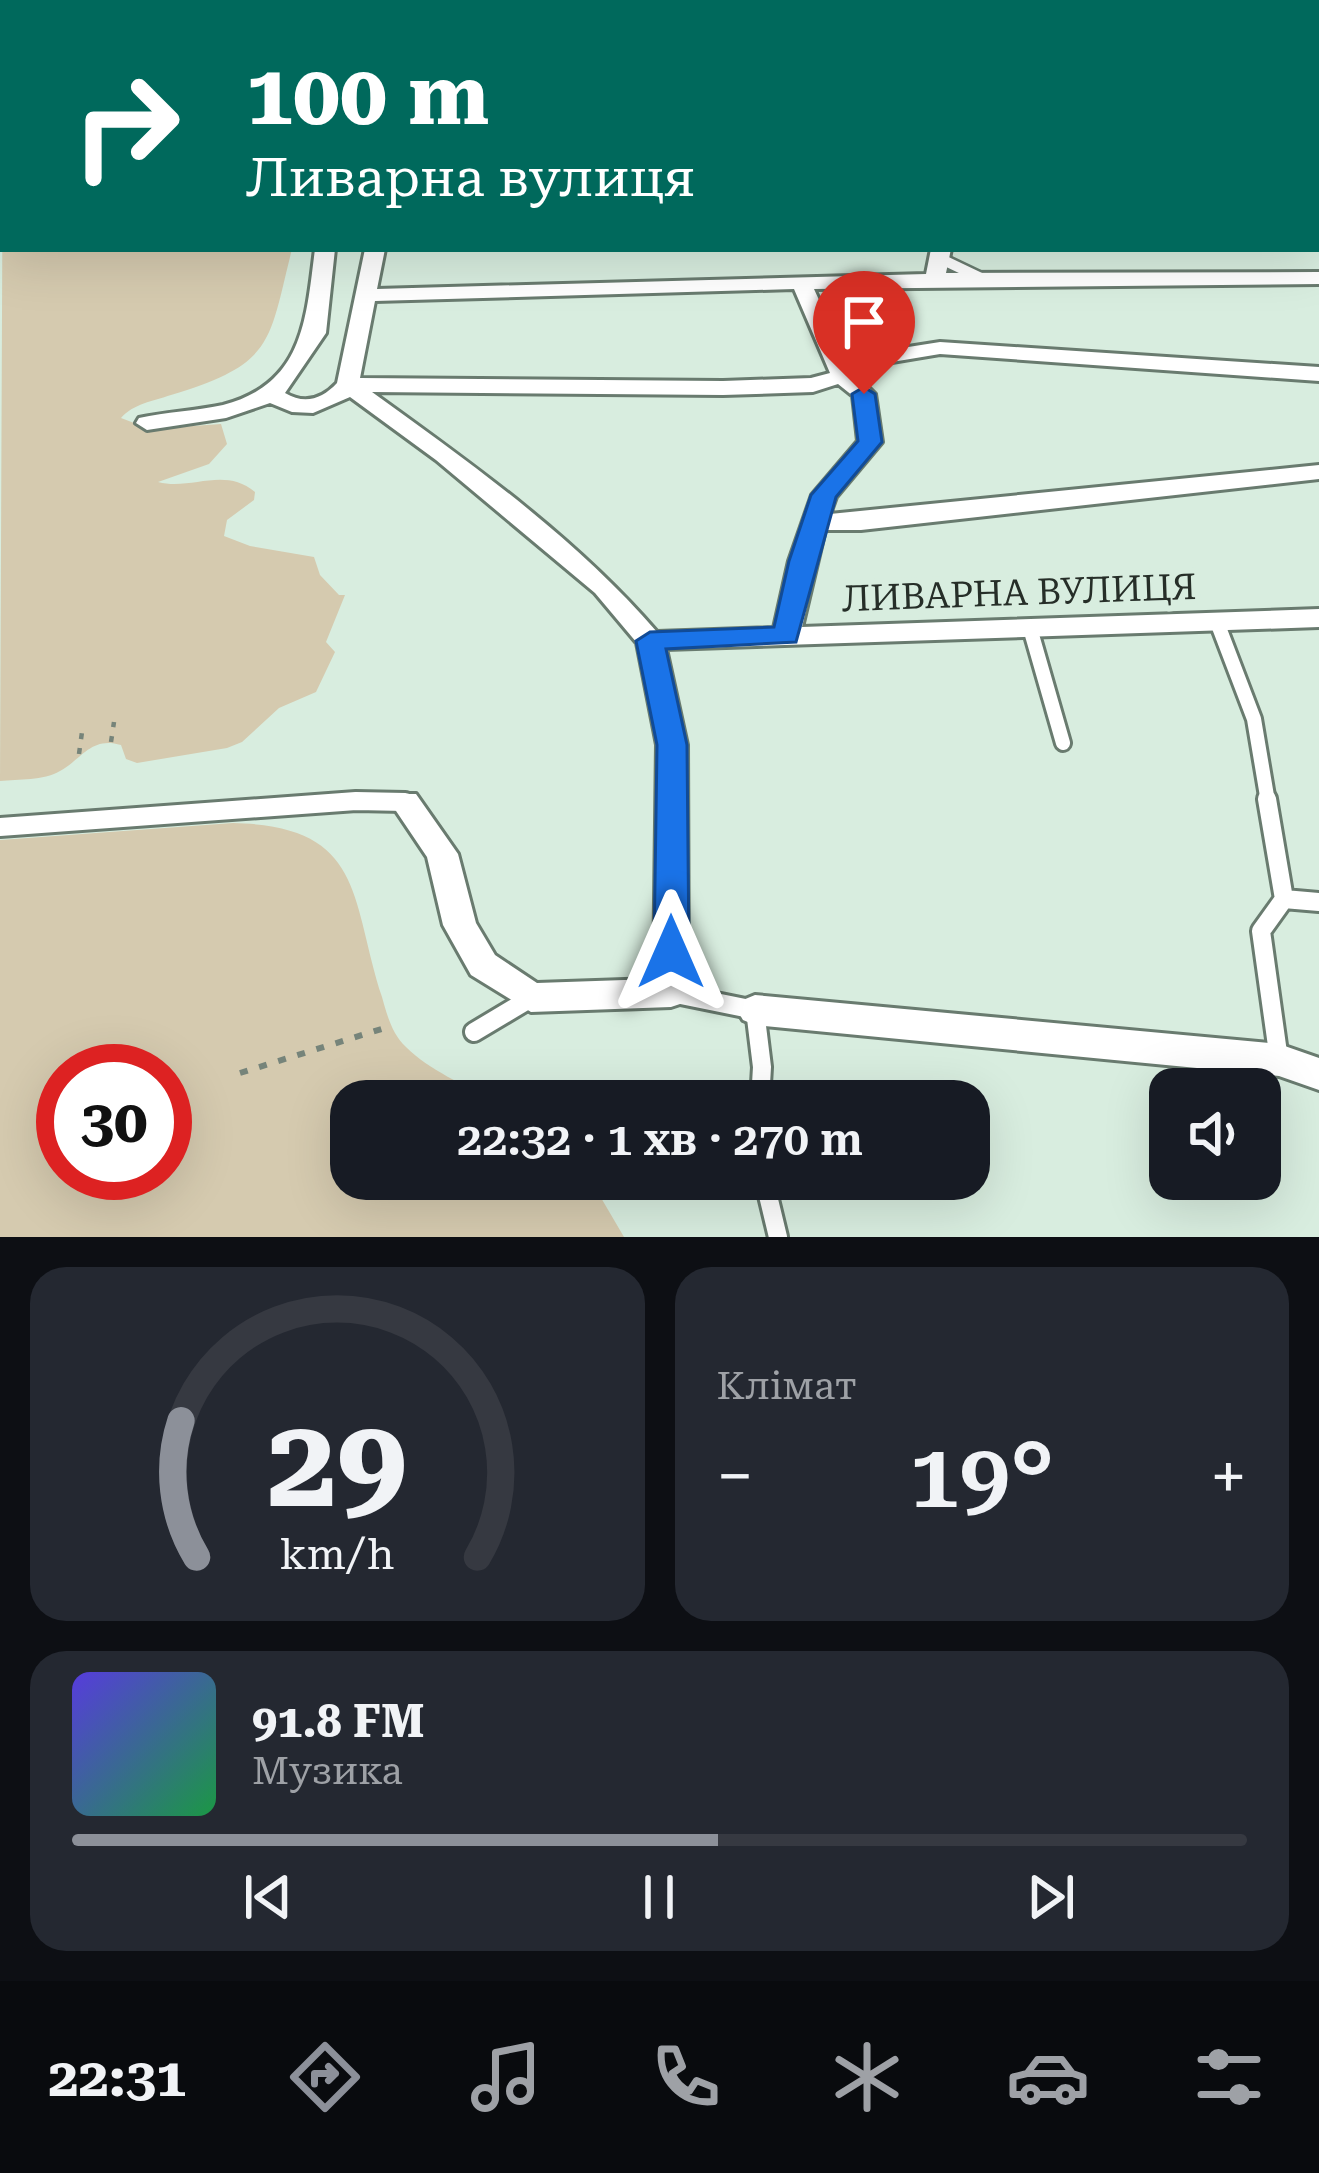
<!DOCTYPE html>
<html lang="uk">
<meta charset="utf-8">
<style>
body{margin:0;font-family:"Roboto Serif",serif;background:#242831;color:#f1f3f6;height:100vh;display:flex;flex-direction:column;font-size:45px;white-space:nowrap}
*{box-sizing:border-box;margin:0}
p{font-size:39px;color:#9ea1a6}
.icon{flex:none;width:66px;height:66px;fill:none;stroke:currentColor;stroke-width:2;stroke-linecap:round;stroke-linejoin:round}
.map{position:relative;height:1237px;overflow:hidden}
.drawer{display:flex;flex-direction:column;gap:30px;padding:30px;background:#0d0f14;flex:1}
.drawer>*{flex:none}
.guide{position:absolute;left:0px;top:0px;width:1320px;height:252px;box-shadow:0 12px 48px #0002;background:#00695c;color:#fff;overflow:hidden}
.fabs{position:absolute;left:1149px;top:1068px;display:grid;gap:24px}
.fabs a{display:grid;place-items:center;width:132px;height:132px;border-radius:24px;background:#171b24;box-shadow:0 12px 48px #0002;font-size:60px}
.speed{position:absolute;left:36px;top:1044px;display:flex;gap:24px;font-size:60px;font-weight:700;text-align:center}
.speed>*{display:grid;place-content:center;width:156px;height:156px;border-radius:50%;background:#171b24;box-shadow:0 12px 48px #0002;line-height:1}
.speed .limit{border:18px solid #d22;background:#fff;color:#111}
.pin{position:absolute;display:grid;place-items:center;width:102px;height:102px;color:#fff;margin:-123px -51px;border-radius:50% 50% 50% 0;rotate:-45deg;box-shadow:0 0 12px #0007}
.pin .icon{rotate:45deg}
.me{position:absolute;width:132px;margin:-66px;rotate:0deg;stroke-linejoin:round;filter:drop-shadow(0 0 9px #0008)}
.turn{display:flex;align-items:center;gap:42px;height:252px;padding:0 48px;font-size:54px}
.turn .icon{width:156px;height:156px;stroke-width:2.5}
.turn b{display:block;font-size:84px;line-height:102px}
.big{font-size:90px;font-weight:600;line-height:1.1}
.drawer .widget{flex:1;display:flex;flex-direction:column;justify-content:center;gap:18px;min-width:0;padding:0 42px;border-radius:36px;background:#242831}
.drawer .dial{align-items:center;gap:0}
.dial svg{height:312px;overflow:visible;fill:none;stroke:#363941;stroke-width:7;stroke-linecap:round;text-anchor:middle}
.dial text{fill:#f1f3f6;stroke:none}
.song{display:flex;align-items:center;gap:36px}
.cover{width:144px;height:144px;border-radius:18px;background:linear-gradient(135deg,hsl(250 70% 55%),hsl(140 70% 35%))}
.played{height:12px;border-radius:6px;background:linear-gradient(90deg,#8c9099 55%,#363941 55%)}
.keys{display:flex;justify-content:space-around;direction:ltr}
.heat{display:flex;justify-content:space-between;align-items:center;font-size:66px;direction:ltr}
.drawer .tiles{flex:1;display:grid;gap:30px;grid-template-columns:1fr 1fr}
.widget:last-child{grid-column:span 2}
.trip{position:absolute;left:330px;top:1080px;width:660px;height:120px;border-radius:36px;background:#171b24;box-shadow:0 12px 48px #0002;font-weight:600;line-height:120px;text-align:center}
.menu{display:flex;height:192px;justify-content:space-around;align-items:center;background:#090b0e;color:#9ea1a6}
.menu .icon{width:84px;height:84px}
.menu .current{color:#8c9099}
.menu b{font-size:54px;color:#f1f3f6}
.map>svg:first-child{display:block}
</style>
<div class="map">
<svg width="1319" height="1237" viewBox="0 0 1319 1237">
<rect width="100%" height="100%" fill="#d8eddf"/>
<path fill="#d5caaf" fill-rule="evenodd" d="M3,83V249H292C268,344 275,363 171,395C153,401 133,404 121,418L150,429L221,424L227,444L209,464L158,482C191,491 224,466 255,492L254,500L227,520L224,536L250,546L314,557L320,575L339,595H345L326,642L335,652L316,692L279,708L242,742L227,748L137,763L126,759L121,745C91,736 82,759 60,771C43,781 19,779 0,781Z
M233,823C365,826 350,897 382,997C387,1015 392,1034 406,1047C429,1070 465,1085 493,1101H351V1179H590L624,1237H0V840ZM165,1071V1173H63V1071Z"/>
<path fill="#9fb9b7" stroke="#6f8280" stroke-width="3" d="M939,0H960L961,3H940Z
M1005,0H1032V3H1005Z"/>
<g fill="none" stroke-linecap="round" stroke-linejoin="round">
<defs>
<path id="service-far2" d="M939,258L981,278"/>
<path id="service-far1" d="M1217,622L1254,719L1268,802
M1030,628L1063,743
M336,802H405"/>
<path id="service" d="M1267,799L1284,899L1261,931L1279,1060
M0,827L356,801L405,802
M1284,899L1319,902
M671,993L755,1010L762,1067L760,1101
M474,1032L531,998
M764,1179L778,1237"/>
<path id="minor" d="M1090,0H1122L1124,3H1092Z
M1317,5H1319V13H1317Z
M1317,49H1319V59H1317Z
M1317,87H1319V97H1317Z
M1317,175H1319V185H1317Z
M315,249H335L326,333L285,393C305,405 322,399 337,383L365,249H385L377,289L926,274L931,249H951L946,273L1319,272V284L814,289L845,357L940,342L1319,367V381L940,354L850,369L875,394L882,442L836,497L830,514L1319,465V479L861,530H825L802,627L1319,609V627L666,649L687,745L688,993L683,1003L671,1007L531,1012L471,975L443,925L427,857L390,802L394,794H416L458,854L476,923L495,955L537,983L654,979L657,745L637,643L595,593L436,460L350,397L313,413L292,412L270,403L226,418L147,430L136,423L139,418C166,412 195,411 223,405C304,384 306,319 315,249ZM794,289L830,373L811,378L723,381L360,378L375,301ZM838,384L853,396L858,441L812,495L789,561L774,628L657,632C576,538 472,464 372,392L723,395L813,392Z
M755,995L1279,1044L1319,1058V1090L1279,1076L755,1025L743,1020L737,1010L743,1000Z"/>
</defs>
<use href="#service-far2" stroke="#697b6f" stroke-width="15"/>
<use href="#service-far1" stroke="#697b6f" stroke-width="20"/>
<use href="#service" stroke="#697b6f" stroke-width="24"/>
<use href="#minor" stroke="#697b6f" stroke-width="6"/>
<path stroke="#76847a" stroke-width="4.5" stroke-dasharray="6 9" stroke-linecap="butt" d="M111,742L114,722
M79,754L82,732"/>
<path stroke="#76847a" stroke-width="6" stroke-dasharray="8 12" stroke-linecap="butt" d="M240,1073L391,1026"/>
<use href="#service-far2" stroke="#fff" stroke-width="10"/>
<use href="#service-far1" stroke="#fff" stroke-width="14"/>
<use href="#service" stroke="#fff" stroke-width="18"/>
<use href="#minor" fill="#fff" fill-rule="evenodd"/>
</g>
<path fill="#1a73e8" stroke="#114b97" stroke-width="3" d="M864,387L875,394L882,442L836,497L796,642L666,649L687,745L689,952L684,961L671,965L659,961L654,952L657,745L636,641L650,632L774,627L789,561L811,495L858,441L852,394Z"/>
<g text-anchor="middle" stroke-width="12" stroke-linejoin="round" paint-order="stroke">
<g font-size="36" fill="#262e28" stroke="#d8eddf">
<text transform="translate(1019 592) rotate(-2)" y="13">ЛИВАРНА ВУЛИЦЯ</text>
</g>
</g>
</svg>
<div class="fabs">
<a><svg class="icon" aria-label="sound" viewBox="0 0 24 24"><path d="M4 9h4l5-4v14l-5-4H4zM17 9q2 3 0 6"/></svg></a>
</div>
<div class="speed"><div class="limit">30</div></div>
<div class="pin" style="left:864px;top:394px;background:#d93025"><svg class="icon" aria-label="arrive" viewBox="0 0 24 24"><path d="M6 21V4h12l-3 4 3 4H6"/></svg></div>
<svg class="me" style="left:671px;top:952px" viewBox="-20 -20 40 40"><path d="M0-17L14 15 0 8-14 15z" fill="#1a73e8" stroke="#fff" stroke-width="4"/></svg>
<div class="trip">22:32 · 1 хв · 270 m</div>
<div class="guide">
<div class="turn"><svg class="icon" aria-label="right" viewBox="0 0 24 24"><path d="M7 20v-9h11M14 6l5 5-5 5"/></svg><div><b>100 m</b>Ливарна вулиця</div></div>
</div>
</div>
<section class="drawer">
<div class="tiles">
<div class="widget dial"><svg viewBox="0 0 100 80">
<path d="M14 69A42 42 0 1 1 86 69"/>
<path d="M14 69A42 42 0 0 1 10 34" stroke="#8c9099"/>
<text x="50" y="56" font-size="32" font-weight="700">29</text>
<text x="50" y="72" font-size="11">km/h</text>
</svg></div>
<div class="widget"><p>Клімат</p>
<div class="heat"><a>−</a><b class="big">19°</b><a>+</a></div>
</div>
<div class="widget">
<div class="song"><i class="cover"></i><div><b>91.8 FM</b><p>Музика</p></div></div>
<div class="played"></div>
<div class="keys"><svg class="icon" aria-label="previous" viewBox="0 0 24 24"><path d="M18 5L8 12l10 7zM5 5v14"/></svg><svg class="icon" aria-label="pause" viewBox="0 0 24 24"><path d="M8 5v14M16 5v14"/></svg><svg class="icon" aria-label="next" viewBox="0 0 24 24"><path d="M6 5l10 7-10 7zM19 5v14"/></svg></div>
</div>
</div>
</section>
<nav class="menu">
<b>22:31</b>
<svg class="icon current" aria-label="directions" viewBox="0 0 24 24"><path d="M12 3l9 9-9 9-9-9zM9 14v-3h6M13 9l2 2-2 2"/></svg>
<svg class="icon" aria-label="music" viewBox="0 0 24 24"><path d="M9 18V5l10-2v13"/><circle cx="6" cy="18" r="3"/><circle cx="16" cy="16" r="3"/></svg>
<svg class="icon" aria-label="phone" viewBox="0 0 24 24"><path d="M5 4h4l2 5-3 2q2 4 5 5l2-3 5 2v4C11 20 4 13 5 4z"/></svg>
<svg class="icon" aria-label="climate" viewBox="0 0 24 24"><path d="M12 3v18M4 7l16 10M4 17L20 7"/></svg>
<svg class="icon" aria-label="car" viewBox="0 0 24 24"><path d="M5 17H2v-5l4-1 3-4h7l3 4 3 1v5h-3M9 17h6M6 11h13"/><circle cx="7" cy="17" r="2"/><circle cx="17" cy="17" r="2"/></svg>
<svg class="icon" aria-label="filters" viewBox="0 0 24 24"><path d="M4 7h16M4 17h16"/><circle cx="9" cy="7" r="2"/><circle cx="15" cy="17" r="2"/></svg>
</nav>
